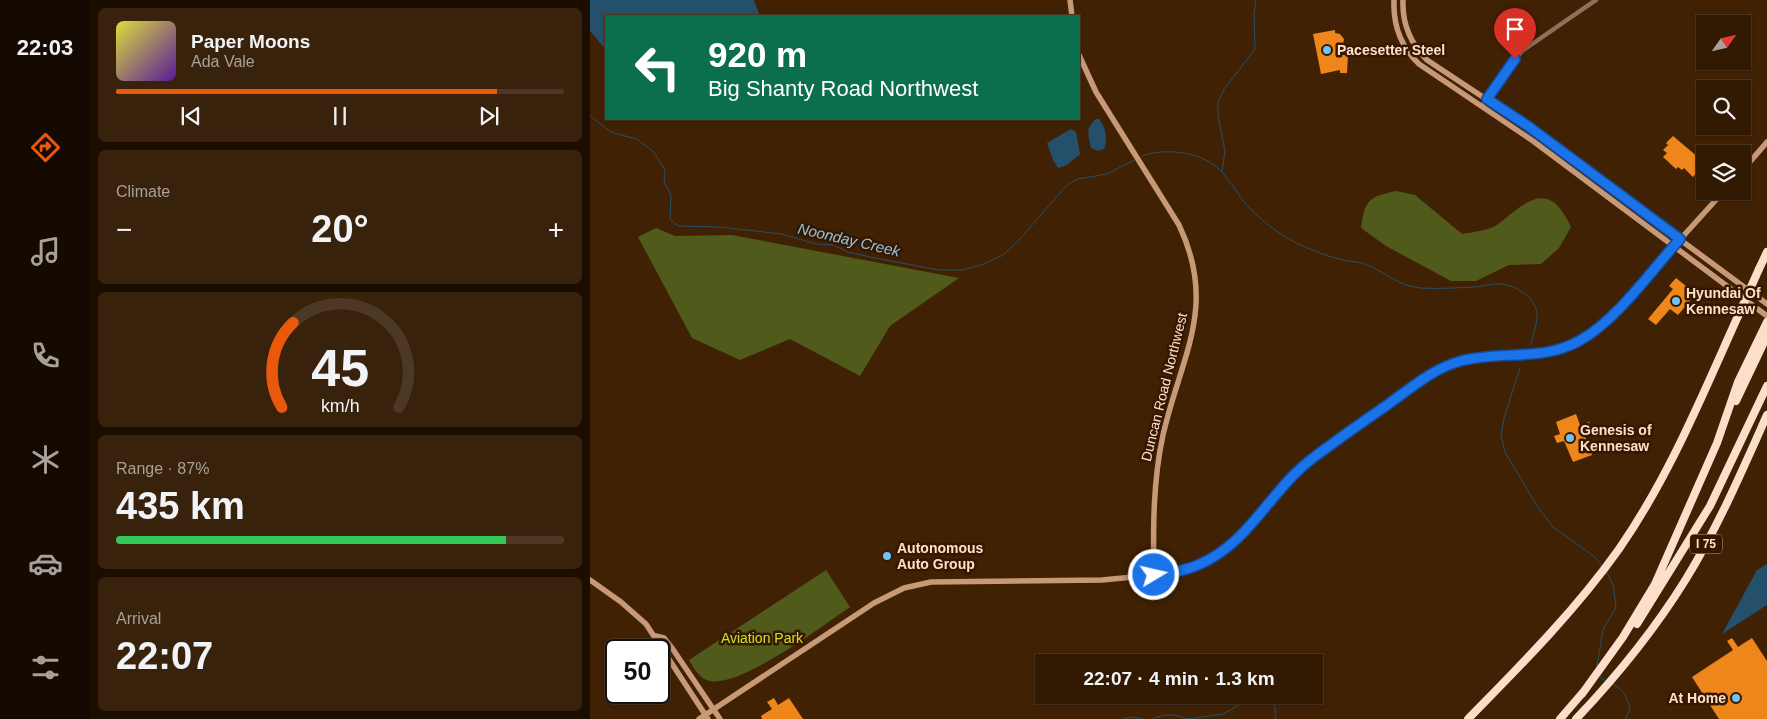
<!DOCTYPE html>
<meta charset="utf-8">
<style>
body{margin:0;font-family:Helvetica,sans-serif;background:#39220c;color:#f1f3f6;height:100vh;display:flex;flex-direction:column;font-size:19px;white-space:nowrap}
*{box-sizing:border-box;margin:0}
p{font-size:16px;color:#a8a099}
.icon{flex:none;width:28px;height:28px;fill:none;stroke:currentColor;stroke-width:2;stroke-linecap:round;stroke-linejoin:round}
.map{position:relative;flex:1;overflow:hidden}
.details{display:flex;flex-direction:column;gap:8px;padding:8px;background:#1b0e01;width:500px}
.details>*{flex:none}
.banner{position:absolute;left:15px;top:15px;width:475px;height:105px;border-radius:0px;box-shadow:0 1px 4px #0004,0 0 0 1px #4c3824;background:#0b6e4f;color:#fff;overflow:hidden}
.needle{width:32px;rotate:56deg}
.tools{position:absolute;left:1106px;top:15px;display:grid;gap:10px}
.tools a{display:grid;place-items:center;width:55px;height:55px;border-radius:0px;background:#311902;box-shadow:0 1px 4px #0004,0 0 0 1px #4c3824;font-size:25px}
.speed{position:absolute;left:15px;top:639px;display:flex;gap:10px;font-size:25px;font-weight:700;text-align:center}
.speed>*{display:grid;place-content:center;width:65px;height:65px;border-radius:50%;background:#311902;box-shadow:0 1px 4px #0004,0 0 0 1px #4c3824;line-height:1}
.speed .limit{border:2px solid #111;border-radius:8px;background:#fff;color:#111}
.pin{position:absolute;display:grid;place-items:center;width:42px;height:42px;color:#fff;margin:-51px -21px;border-radius:50% 50% 50% 0;rotate:-45deg;box-shadow:0 0 5px #0007}
.pin .icon{rotate:45deg}
.me{position:absolute;width:55px;margin:-28px;rotate:81deg;stroke-linejoin:round;filter:drop-shadow(0 0 4px #0008)}
.turn{display:flex;align-items:center;gap:18px;height:105px;padding:0 20px;font-size:22px}
.turn .icon{width:65px;height:65px;stroke-width:2.5}
.turn b{display:block;font-size:35px;line-height:42px}
.big{font-size:38px;font-weight:700;line-height:1.1}
.details .widget{flex:1;display:flex;flex-direction:column;justify-content:center;gap:8px;min-width:0;padding:0 18px;border-radius:8px;background:#39220c}
.details .dial{align-items:center;gap:0}
.dial svg{height:130px;overflow:visible;fill:none;stroke:#4c3824;stroke-width:7;stroke-linecap:round;text-anchor:middle}
.dial text{fill:#f1f3f6;stroke:none}
.song{display:flex;align-items:center;gap:15px}
.cover{width:60px;height:60px;border-radius:8px;background:linear-gradient(135deg,hsl(60 70% 55%),hsl(270 70% 35%))}
.played{height:5px;border-radius:2px;background:linear-gradient(90deg,#ea580c 85%,#4c3824 85%)}
.keys{display:flex;justify-content:space-around;direction:ltr}
.heat{display:flex;justify-content:space-between;align-items:center;font-size:28px;direction:ltr}
.charge{height:8px;border-radius:4px;background:linear-gradient(90deg,#34c759 87%,#4c3824 0)}
.trip{position:absolute;left:445px;top:654px;width:288px;height:50px;border-radius:0px;background:#311902;box-shadow:0 1px 4px #0004,0 0 0 1px #4c3824;font-weight:700;line-height:50px;text-align:center}
main{display:flex;flex:1;min-height:0}
.menu{display:flex;flex-direction:column;width:90px;justify-content:space-around;align-items:center;background:#140a01;color:#a8a099}
.menu .icon{width:35px;height:35px}
.menu .selected{color:#ea580c}
.menu b{font-size:22px;color:#f1f3f6}
.map>svg:first-child{display:block}
</style>
<main>
<nav class="menu">
<b>22:03</b>
<svg class="icon selected" aria-label="directions" viewBox="0 0 24 24"><path d="M12 3l9 9-9 9-9-9zM9 14v-3h6M13 9l2 2-2 2"/></svg>
<svg class="icon" aria-label="music" viewBox="0 0 24 24"><path d="M9 18V5l10-2v13"/><circle cx="6" cy="18" r="3"/><circle cx="16" cy="16" r="3"/></svg>
<svg class="icon" aria-label="phone" viewBox="0 0 24 24"><path d="M5 4h4l2 5-3 2q2 4 5 5l2-3 5 2v4C11 20 4 13 5 4z"/></svg>
<svg class="icon" aria-label="climate" viewBox="0 0 24 24"><path d="M12 3v18M4 7l16 10M4 17L20 7"/></svg>
<svg class="icon" aria-label="car" viewBox="0 0 24 24"><path d="M5 17H2v-5l4-1 3-4h7l3 4 3 1v5h-3M9 17h6M6 11h13"/><circle cx="7" cy="17" r="2"/><circle cx="17" cy="17" r="2"/></svg>
<svg class="icon" aria-label="filters" viewBox="0 0 24 24"><path d="M4 7h16M4 17h16"/><circle cx="9" cy="7" r="2"/><circle cx="15" cy="17" r="2"/></svg>
</nav>
<section class="details">
<div class="widget">
<div class="song"><i class="cover"></i><div><b>Paper Moons</b><p>Ada Vale</p></div></div>
<div class="played"></div>
<div class="keys"><svg class="icon" aria-label="previous" viewBox="0 0 24 24"><path d="M18 5L8 12l10 7zM5 5v14"/></svg><svg class="icon" aria-label="pause" viewBox="0 0 24 24"><path d="M8 5v14M16 5v14"/></svg><svg class="icon" aria-label="next" viewBox="0 0 24 24"><path d="M6 5l10 7-10 7zM19 5v14"/></svg></div>
</div>
<div class="widget"><p>Climate</p>
<div class="heat"><a>−</a><b class="big">20°</b><a>+</a></div>
</div>
<div class="widget dial"><svg viewBox="0 0 100 80">
<path d="M14 69A42 42 0 1 1 86 69"/>
<path d="M14 69A42 42 0 0 1 21 17" stroke="#ea580c"/>
<text x="50" y="56" font-size="32" font-weight="700">45</text>
<text x="50" y="72" font-size="11">km/h</text>
</svg></div>
<div class="widget"><p>Range · 87%</p><b class="big">435 km</b><div class="charge"></div></div>
<div class="widget"><p>Arrival</p><b class="big">22:07</b></div>
</section>
<div class="map">
<svg width="1177" height="719" viewBox="0 0 1177 719">
<rect width="100%" height="100%" fill="#412103"/>
<path fill="#505a1b" d="M806,191L825,195L872,234C882,232 894,231 903,227C910,224 916,217 922,213C951,189 966,195 981,227L969,248L951,264L919,265L886,281H861L796,246L771,228C775,200 778,197 806,191Z
M66,228L85,236L142,235L369,278L300,326L270,376L200,339L150,360L102,338L48,237Z
M236,570L260,607C234,625 150,688 120,681C109,679 104,668 99,660Z"/>
<path fill="#24506b" d="M0,0H164L170,16H16V50L0,31Z
M506,119H509C516,127 518,139 514,149L508,151L501,148C498,134 495,129 506,119Z
M481,129L486,132L490,154L477,165L468,168L463,160L457,143Z
M1177,564V605L1132,634L1167,570Z"/>
<g fill="none" stroke-linecap="round" stroke-linejoin="round">
<path stroke="#24506b" stroke-width="1" d="M0,116L21,132L46,139L63,151L75,170L74,182L81,195L80,219L88,226L129,227L192,234L226,244L243,245L258,252L285,258L349,270H373L394,264L413,255L428,241L477,185L488,179L517,174L544,160
M552,156C576,147 615,152 633,173C645,188 654,205 669,217C692,238 719,251 749,259C757,262 767,261 775,264C796,272 806,285 830,288C847,289 866,288 883,287C892,287 901,283 910,284C927,285 949,299 947,319C946,327 943,337 940,345
M632,171L635,151L628,116V102L634,89L665,49L664,14L666,0
M930,368L914,418L911,435L915,452L947,506L963,527L1005,557L1012,566
M1007,666L1013,630L1026,607L1023,584L1016,571
M1009,675L1015,681
M1021,683C1033,689 1038,698 1040,710L1035,719
M533,719L542,717L553,719
M563,719C575,713 585,714 598,719
M598,719L633,714L656,701L667,702L678,698L684,702L686,719"/>
</g>
<path fill="#ee861c" d="M745,30V33L750,34L754,39L753,45L748,48L750,55H758L757,73H750V70L731,74L723,34Z
M1083,136L1115,163L1103,177L1094,168L1092,170L1088,167L1086,169L1073,157L1077,153L1073,150L1078,145L1076,143Z
M1086,278L1106,294L1088,315L1080,309L1066,325L1058,319L1083,289L1079,286Z
M986,414L990,425L999,422L1003,433L995,436L1002,455L983,462L974,441L967,443L964,436L970,434L966,422Z
M1142,638L1148,647L1162,638L1177,661V719H1129L1102,677L1143,650L1137,641Z
M184,698L188,705L199,698L213,719H172L171,716L182,709L177,702Z"/>
<g fill="none" stroke-linecap="round" stroke-linejoin="round">
<path stroke="#8e715c" stroke-width="4.5" d="M892,106L918,67L932,51L1006,0"/>
<path stroke="#c79977" stroke-width="5.5" d="M480,0L482,16
M804,0C803,25 811,47 829,64L943,141L1177,316
M813,0C812,23 820,43 837,60L938,127L1177,304
M489,55L506,92L589,225C628,307 591,356 573,435C563,481 563,528 564,575
M1152,171L1177,142
M0,580L31,602L56,624L118,719
M66,636L74,638L82,648L130,719
M109,719L284,603L314,588L341,582L512,580L564,575L606,566L626,556L644,543L692,486L716,463L846,372C877,355 907,358 940,356C970,353 997,339 1019,318L1134,191"/>
<path stroke="#fcdfca" stroke-width="8" d="M1169,269L1177,252
M1146,401L1177,336
M1047,624L1120,506L1177,386
M992,694L1033,637L1065,584L1127,443L1148,382L1177,322
M878,719C931,665 985,611 1029,549C1079,477 1112,396 1148,316
M970,719L995,690
M986,719C1027,676 1065,629 1096,579C1128,527 1152,471 1177,415"/>
<path stroke="#fcdfca" stroke-width="8" d="M1148,316L1169,269"/>
</g>
<g fill="none" stroke-linecap="round" stroke-linejoin="round">
<defs>
<path id="route" d="M564,575C579,573 594,571 608,565C659,544 680,490 723,458C748,439 774,421 800,403C822,387 844,368 871,361C911,350 951,362 989,341C1026,321 1061,271 1090,239L938,126L897,99L925,59"/>
</defs>
<use href="#route" stroke="#114b97" stroke-width="12"/>
<use href="#route" stroke="#1a73e8" stroke-width="9"/>
</g>
<g fill="#70c1f4" stroke="#361700" stroke-width="2">
<circle cx="737" cy="50" r="5"/>
<circle cx="1086" cy="301" r="5"/>
<circle cx="980" cy="438" r="5"/>
<circle cx="297" cy="556" r="5"/>
<circle cx="1146" cy="698" r="5"/>
</g>
<g text-anchor="middle" stroke-width="5" stroke-linejoin="round" paint-order="stroke">
<rect fill="#361700" stroke="#c2a48f" stroke-width="1" x="1100" y="534.5" width="32" height="19" rx="4"/>
<g font-size="12" font-weight="bold" fill="#fee1cc">
<text x="1116" y="548">I 75</text>
</g>
<g font-size="14" font-weight="bold" fill="#fee1cc" stroke="#361700" text-anchor="start">
<text x="747" y="55">Pacesetter Steel</text>
<text x="1096" y="298">Hyundai Of<tspan x="1096" dy="16">Kennesaw</tspan></text>
<text x="990" y="435">Genesis of<tspan x="990" dy="16">Kennesaw</tspan></text>
<text x="307" y="553">Autonomous<tspan x="307" dy="16">Auto Group</tspan></text>
<text x="1136" y="703" text-anchor="end">At Home</text>
</g>
<g font-size="14" fill="#fee1cc" stroke="#361700">
<text transform="translate(574 387) rotate(-76)" y="5">Duncan Road Northwest</text>
</g>
<g font-size="14" fill="#cae425" stroke="#361700">
<text x="172" y="643">Aviation Park</text>
</g>
<g font-size="15" font-style="italic" fill="#8ec6eb" stroke="#361700">
<text transform="translate(259 240) rotate(13)" y="5">Noonday Creek</text>
</g>
</g>
</svg>
<div class="tools">
<a><svg class="needle" viewBox="-14 -14 28 28"><path d="M0-13l5 13h-10z" fill="#e53935"/><path d="M0 13l5-13h-10z" fill="#a8a099"/></svg></a>
<a><svg class="icon" aria-label="search" viewBox="0 0 24 24"><circle cx="10" cy="10" r="6"/><path d="M15 15l6 6"/></svg></a>
<a><svg class="icon" aria-label="layers" viewBox="0 0 24 24"><path d="M12 4l9 5-9 5-9-5zM3 14l9 5 9-5"/></svg></a>
</div>
<div class="speed"><div class="limit">50</div></div>
<div class="pin" style="left:925px;top:59px;background:#d93025"><svg class="icon" aria-label="arrive" viewBox="0 0 24 24"><path d="M6 21V4h12l-3 4 3 4H6"/></svg></div>
<svg class="me" style="left:564px;top:575px" viewBox="-20 -20 40 40"><circle r="17" fill="#1a73e8" stroke="#fff" stroke-width="3"/><path d="M0-11L8 9 0 5-8 9z" fill="#fff"/></svg>
<div class="trip">22:07 · 4 min · 1.3 km</div>
<div class="banner">
<div class="turn"><svg class="icon" aria-label="left" viewBox="0 0 24 24"><path d="M17 20v-9H6M10 6l-5 5 5 5"/></svg><div><b>920 m</b>Big Shanty Road Northwest</div></div>
</div>
</div>
</main>
